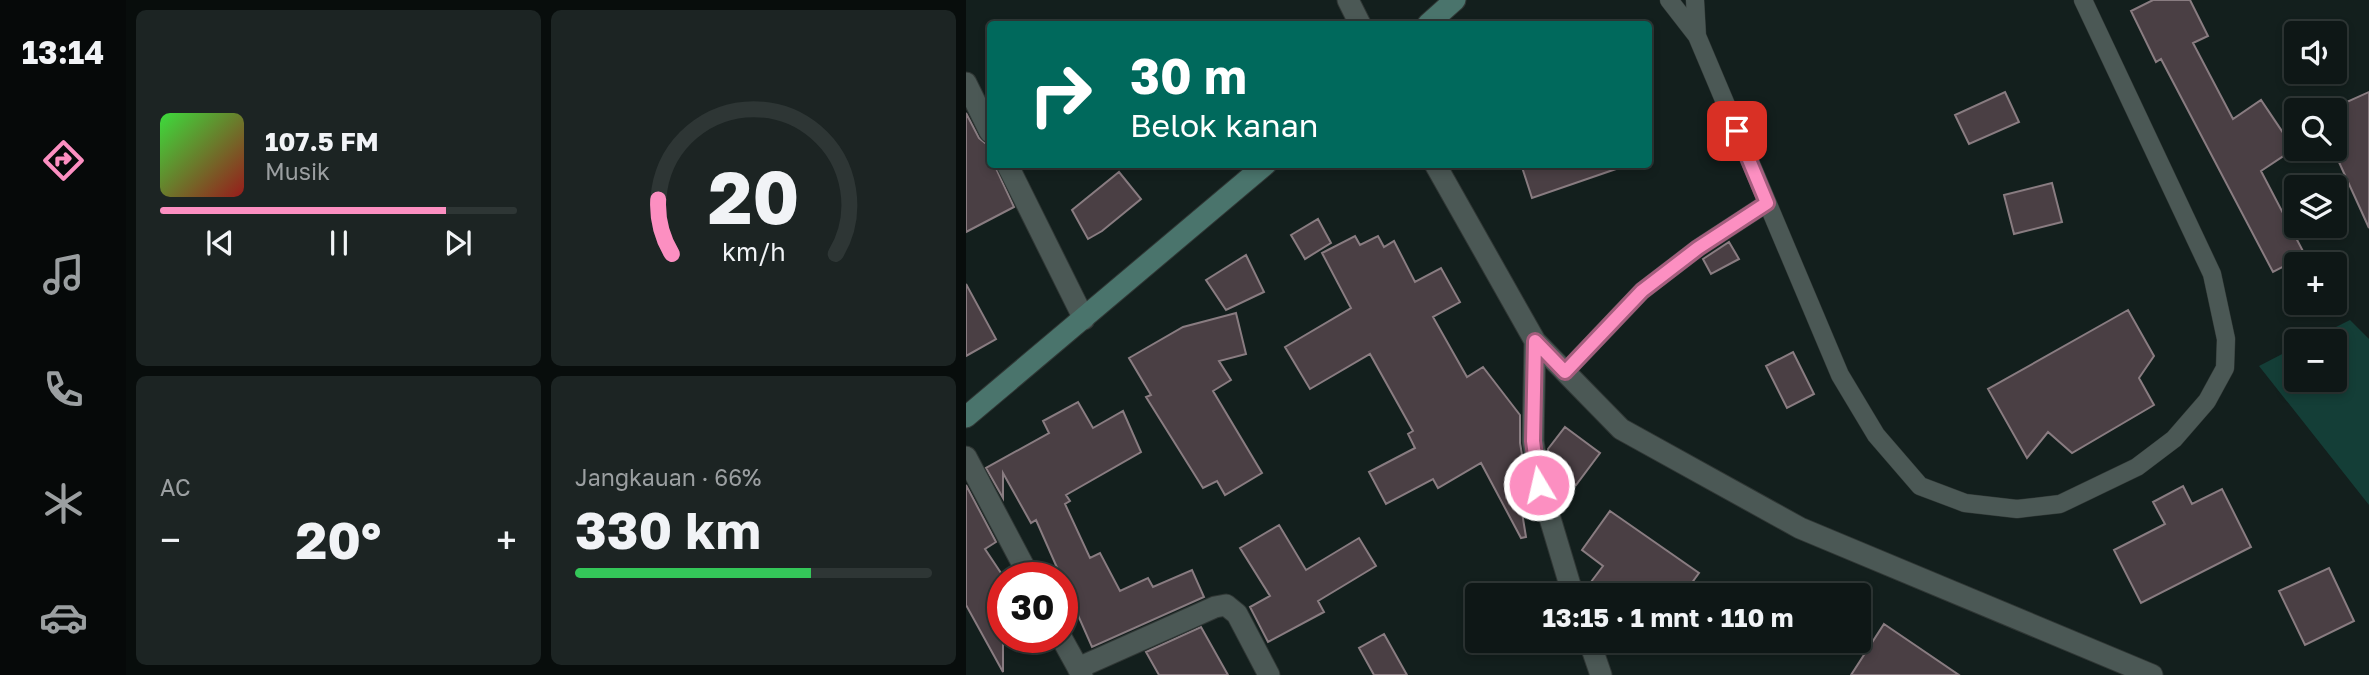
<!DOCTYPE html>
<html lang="id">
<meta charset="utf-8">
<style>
body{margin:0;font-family:"Golos Text",sans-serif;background:#1c2423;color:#f1f3f6;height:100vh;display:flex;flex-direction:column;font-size:26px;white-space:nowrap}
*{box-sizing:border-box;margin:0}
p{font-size:23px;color:#9b9fa1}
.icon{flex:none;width:38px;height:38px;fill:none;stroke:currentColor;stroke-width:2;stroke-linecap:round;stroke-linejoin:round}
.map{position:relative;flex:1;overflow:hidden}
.panel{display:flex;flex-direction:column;gap:10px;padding:10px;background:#080d0c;width:840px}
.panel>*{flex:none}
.top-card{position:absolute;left:21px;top:21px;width:665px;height:147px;border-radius:7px;box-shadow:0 4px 10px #0003,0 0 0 2px #2e3635;background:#00695c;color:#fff;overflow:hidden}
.fabs{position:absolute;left:1318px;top:21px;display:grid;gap:14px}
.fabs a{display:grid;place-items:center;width:63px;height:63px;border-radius:7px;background:#0e1716;box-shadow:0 4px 10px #0003,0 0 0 2px #2e3635;font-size:35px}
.speed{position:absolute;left:21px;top:562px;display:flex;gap:14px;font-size:35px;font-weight:700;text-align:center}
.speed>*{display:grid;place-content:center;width:91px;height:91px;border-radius:50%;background:#0e1716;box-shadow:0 4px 10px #0003,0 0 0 2px #2e3635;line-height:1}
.speed .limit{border:10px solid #d22;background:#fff;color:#111}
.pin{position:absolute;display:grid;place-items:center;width:60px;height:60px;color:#fff;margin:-30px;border-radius:14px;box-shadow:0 4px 10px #0006}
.me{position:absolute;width:77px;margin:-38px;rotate:351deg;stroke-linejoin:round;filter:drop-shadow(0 0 5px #0008)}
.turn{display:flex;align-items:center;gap:24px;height:147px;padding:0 28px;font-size:32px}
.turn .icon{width:91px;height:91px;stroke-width:2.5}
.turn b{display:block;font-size:49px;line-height:60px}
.big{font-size:52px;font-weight:700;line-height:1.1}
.panel .widget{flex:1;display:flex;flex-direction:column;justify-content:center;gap:10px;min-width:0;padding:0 24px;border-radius:10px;background:#1c2423}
.panel .dial{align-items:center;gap:0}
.dial svg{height:182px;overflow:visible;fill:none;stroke:#2e3635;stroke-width:7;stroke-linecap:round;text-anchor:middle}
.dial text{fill:#f1f3f6;stroke:none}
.song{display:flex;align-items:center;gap:21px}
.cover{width:84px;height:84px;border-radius:10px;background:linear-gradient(135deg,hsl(120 70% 55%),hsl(0 70% 35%))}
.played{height:7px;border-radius:4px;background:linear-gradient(90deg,#fc8fc1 80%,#2e3635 80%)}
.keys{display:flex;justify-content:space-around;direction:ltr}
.heat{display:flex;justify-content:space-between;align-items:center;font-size:38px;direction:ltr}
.charge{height:10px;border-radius:5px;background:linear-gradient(90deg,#34c759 66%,#2e3635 0)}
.panel .tiles{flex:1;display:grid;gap:10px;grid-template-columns:repeat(2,1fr)}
.trip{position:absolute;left:499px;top:583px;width:406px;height:70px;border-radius:7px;background:#0e1716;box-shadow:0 4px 10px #0003,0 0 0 2px #2e3635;font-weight:700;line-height:70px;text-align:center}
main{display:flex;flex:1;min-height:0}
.dock{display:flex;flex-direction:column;width:126px;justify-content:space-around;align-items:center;background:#060909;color:#9b9fa1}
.dock .icon{width:49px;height:49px}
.dock .on{color:#fc8fc1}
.dock b{font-size:32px;color:#f1f3f6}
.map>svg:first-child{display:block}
</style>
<main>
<nav class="dock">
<b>13:14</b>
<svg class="icon on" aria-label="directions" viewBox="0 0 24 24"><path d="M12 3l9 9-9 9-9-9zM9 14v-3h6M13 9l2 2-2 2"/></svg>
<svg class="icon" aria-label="music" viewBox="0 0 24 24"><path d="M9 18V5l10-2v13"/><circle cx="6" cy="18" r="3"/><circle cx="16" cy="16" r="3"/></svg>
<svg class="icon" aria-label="phone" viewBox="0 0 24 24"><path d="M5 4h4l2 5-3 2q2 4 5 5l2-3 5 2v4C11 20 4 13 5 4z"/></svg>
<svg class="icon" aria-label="climate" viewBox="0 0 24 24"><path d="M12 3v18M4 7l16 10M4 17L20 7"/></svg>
<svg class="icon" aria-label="car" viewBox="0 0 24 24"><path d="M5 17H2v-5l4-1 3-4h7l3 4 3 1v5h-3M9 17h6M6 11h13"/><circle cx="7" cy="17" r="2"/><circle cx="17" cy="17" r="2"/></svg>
</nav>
<section class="panel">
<div class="tiles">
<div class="widget">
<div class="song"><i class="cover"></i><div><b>107.5 FM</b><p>Musik</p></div></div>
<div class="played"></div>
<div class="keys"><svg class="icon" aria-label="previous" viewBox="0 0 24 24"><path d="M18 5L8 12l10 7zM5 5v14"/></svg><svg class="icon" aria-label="pause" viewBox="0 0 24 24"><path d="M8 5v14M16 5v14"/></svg><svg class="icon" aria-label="next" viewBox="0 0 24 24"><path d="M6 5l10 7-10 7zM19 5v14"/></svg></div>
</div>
<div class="widget dial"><svg viewBox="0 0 100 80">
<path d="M14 69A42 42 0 1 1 86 69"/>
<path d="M14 69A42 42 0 0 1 8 45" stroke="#fc8fc1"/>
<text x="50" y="56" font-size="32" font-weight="700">20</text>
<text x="50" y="72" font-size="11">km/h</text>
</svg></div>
<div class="widget"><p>AC</p>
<div class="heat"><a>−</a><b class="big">20°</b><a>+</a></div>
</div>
<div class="widget"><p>Jangkauan · 66%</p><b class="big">330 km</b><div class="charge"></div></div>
</div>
</section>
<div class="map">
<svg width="1403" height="675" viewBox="0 0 1403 675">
<rect width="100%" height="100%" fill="#131f1d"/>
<path fill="#143e37" d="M1384,320L1403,339V505L1293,366L1330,347V380H1368V341H1342Z"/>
<path fill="#4a3f44" stroke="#897c81" stroke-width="2" d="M1187,0H1224L1242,36L1227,43L1267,119L1295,100L1328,149L1295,171L1339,255L1307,272L1195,59L1190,62L1165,11Z
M1039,92L1053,122L1003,144L989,115Z
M1403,92V228L1367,149L1368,110H1363Z
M0,113L13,138L24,147V164H28L48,207L0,232Z
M555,164H649L650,169L566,198Z
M153,172L175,199L136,231L122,239L106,210Z
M1086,183L1096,222L1048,234L1038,195Z
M352,219L365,243L339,259L325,235Z
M389,236L394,245L412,236L418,247L428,241L449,282L475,268L494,302L467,317L501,377L517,367L554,415V443L562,489L553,494L560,537L555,538L515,463L472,488L467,479L420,504L403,472L449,448L442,434L447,431L404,354L344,389L319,347L385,308L356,253Z
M763,242L773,259L745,274L737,259Z
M280,255L298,292L260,310L240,280Z
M0,284L30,339L0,356Z
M1162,310L1188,356L1173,378L1188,405L1106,453L1082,432L1061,458L1022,389Z
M270,313L280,354L253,361L265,380L247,391L296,473L259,495L251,481L237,488L180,397L185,395L163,358L217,327Z
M827,352L848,394L821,408L800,366Z
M112,402L127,428L157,411L175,452L100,495L104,501L99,504L124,558L134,553L154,591L182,578L187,587L226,570L238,597L126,647L70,520L65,523L37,473V498L20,468L83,433L77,421Z
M599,427L634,453L610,485L594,473L586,477L582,449Z
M0,485L30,542L19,549L37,576V672L0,605Z
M1217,486L1226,504L1256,489L1285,547L1175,603L1148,550L1199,524L1187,502Z
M644,511L733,573L717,595H643L625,582L637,566L616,550Z
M313,525L340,570L393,538L410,566L352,601L358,612L302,642L284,607L304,596L274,548Z
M1363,568L1388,621L1339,645L1313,591Z
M918,624L993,675H885Z
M235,627L262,675H193L180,652Z
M418,634L441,675H408L393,648Z"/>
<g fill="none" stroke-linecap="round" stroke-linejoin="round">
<defs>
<path id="lane" d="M703,0L731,36L874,375L910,435L954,486L999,503L1051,509L1094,504L1171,467L1208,439L1241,401L1259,368L1260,339L1246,274L1117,0
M729,0L731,36
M599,372L676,291L732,248L801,203"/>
<path id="street" d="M382,0L394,24
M0,83L24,132
M41,164L118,319
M469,164L569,341L655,429L834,528L1186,675
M569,341L567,441L574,485L607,595
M0,457L64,578
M95,637L116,675
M623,640L635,675
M112,668L249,607L260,605L271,614L303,675"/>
<path id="secondary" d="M462,24L489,0
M0,417L300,164"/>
</defs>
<use href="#lane" stroke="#303735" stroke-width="19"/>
<use href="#street" stroke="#303735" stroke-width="23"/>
<use href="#secondary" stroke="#303735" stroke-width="23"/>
<use href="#lane" stroke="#4b5855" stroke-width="18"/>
<use href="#street" stroke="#4b5855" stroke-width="21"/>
<use href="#secondary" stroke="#4a746c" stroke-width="21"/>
</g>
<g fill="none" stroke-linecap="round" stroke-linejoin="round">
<defs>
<path id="route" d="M573,485L567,441L569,341L599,372L676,291L732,248L801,203L771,131"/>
</defs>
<use href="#route" stroke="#a45d7d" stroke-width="18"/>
<use href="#route" stroke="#fc8fc1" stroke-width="12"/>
</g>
</svg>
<div class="fabs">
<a><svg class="icon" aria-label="sound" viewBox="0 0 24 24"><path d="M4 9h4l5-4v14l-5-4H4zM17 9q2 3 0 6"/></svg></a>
<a><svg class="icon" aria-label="search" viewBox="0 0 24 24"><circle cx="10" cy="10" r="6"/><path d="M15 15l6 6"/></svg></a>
<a><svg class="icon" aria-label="layers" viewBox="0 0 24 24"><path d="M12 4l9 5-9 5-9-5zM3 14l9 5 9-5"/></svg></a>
<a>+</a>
<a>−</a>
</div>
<div class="speed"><div class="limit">30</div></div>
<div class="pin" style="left:771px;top:131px;background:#d93025"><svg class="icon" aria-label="arrive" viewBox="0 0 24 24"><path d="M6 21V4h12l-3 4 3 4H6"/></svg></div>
<svg class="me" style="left:573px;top:485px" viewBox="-20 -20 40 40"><circle r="17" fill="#fc8fc1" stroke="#fff" stroke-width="3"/><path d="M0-11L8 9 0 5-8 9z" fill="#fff"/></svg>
<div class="trip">13:15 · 1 mnt · 110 m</div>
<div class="top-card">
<div class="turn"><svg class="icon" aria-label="right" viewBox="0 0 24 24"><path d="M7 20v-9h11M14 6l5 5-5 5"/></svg><div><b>30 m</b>Belok kanan</div></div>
</div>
</div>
</main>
